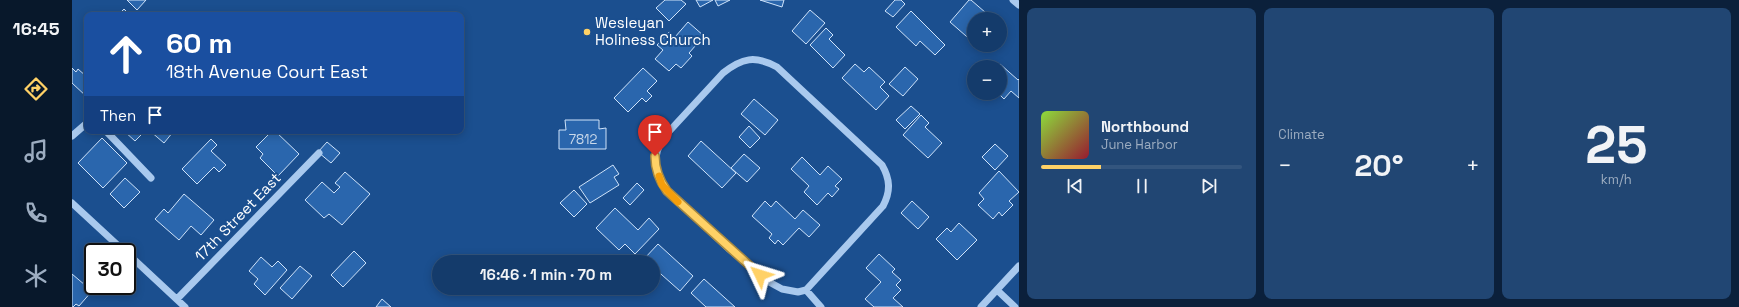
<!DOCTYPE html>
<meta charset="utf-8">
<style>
body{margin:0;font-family:"Space Grotesk",sans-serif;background:#214673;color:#f1f3f6;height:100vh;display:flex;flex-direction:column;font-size:15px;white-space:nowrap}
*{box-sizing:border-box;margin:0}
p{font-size:13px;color:#9dadc1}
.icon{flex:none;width:22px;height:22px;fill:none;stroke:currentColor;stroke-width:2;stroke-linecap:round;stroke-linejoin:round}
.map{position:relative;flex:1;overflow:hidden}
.details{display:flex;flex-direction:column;gap:8px;padding:8px;background:#0b203b;width:720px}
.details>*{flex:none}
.top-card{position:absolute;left:12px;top:12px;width:380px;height:122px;border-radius:8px;box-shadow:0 2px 10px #0003,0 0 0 1px #33557e;background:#1a4fa0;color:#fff;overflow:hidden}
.tools{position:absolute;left:895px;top:12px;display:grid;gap:8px}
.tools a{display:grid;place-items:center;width:40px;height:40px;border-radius:50%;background:#143b6b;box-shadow:0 2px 10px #0003,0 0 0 1px #33557e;font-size:20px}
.speed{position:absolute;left:12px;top:243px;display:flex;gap:8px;font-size:20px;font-weight:700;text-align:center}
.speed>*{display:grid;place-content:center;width:52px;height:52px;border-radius:50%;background:#143b6b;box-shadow:0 2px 10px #0003,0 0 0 1px #33557e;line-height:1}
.speed .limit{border:2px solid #111;border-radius:6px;background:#fff;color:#111}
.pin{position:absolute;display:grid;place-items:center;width:34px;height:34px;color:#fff;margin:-41px -17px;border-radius:50% 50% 50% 0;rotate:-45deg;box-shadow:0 0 4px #0007}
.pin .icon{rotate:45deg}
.me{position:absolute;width:44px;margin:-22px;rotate:311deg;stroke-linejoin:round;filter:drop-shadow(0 0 3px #0008)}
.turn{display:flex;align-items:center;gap:14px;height:84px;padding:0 16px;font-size:18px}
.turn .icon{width:52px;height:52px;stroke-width:2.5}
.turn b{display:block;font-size:28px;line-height:34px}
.then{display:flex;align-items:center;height:38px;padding:0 16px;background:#0003;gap:8px;font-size:15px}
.big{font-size:30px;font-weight:700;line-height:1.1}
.details .card{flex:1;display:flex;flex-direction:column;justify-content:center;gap:6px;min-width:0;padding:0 14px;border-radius:8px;background:#214673}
.details .dial{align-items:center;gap:0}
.dial b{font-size:52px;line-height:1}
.song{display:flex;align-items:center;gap:12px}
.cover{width:48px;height:48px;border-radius:6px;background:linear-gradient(135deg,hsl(90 70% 55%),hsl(350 70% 35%))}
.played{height:4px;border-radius:2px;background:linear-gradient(90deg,#ffd166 30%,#33557e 30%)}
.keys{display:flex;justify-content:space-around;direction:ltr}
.heat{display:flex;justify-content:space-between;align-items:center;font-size:22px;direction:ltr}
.details .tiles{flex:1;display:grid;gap:8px;grid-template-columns:repeat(3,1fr)}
.trip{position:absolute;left:360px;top:255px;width:228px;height:40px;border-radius:20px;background:#143b6b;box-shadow:0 2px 10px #0003,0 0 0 1px #33557e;font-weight:700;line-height:40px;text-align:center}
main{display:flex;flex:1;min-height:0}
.tab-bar{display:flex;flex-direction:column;width:72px;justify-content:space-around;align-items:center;background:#08182b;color:#9dadc1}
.tab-bar .icon{width:28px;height:28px}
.tab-bar .selected{color:#ffd166}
.tab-bar b{font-size:18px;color:#f1f3f6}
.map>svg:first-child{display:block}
</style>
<main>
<nav class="tab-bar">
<b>16:45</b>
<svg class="icon selected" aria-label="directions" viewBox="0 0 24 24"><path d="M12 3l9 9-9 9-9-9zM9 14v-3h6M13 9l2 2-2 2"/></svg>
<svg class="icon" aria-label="music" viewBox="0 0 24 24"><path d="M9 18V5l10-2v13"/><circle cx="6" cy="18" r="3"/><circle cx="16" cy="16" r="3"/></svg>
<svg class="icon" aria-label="phone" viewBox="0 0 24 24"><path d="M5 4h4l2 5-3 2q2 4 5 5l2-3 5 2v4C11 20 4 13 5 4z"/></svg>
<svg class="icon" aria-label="climate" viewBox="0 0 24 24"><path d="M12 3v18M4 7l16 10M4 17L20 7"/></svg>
</nav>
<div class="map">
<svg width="947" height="307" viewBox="0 0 947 307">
<rect width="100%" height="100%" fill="#1b4f8f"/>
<path fill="#2a66ad" stroke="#cfe3fa" d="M55,0H74L65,10Z
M593,0H609L614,4L597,21L584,8Z
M624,0H641L628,7Z
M643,0H658L646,6Z
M688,0H712L710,7Z
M823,0H829L833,4L821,17L813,11Z
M897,0H899L921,19H902V43L878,22Z
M52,9L58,15H46Z
M738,10L753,23L734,44L720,31Z
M839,11L873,45L863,55L848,41L844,46L824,27Z
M616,22L632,36L617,53L620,56L609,68L604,64L597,71L583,59L591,50L585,45L597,32L603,37Z
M754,28L761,35L757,39L773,55L761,68L738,45Z
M783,64L792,72L797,67L813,82L808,87L817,96L804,110L770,78Z
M928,64L946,80L947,79V98L939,91L932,99L926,93H928V67H925Z
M833,67L846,79L831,96L817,84Z
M0,68L4,72L6,69L15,77V97L0,83Z
M571,68L585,81L575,91L580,96L574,102L570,98L556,112L542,98Z
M682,99L706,120L693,135L669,114Z
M839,106L848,114L833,129L824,120Z
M849,115L857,123L853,127L870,143L856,158L831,135Z
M493,120H527V129L534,128V149H487V130H494Z
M677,126L688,138L678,148L667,137Z
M52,131H73L63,141Z
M78,131H100L101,132L92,143Z
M200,131H203L227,154L206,176L188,158L191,154L184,147Z
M30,138L55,163L31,188L6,163Z
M139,139L145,145L139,151L154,165L147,172L142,167L125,184L110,169Z
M629,141L664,173L650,188L616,156Z
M255,142L268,153L259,163L246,152Z
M923,144L936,156L923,170L910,157Z
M672,154L688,168L675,182L659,168Z
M730,157L748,175L756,166L770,179L763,186L767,189L760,197L756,193L745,205L732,192L737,186L719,169Z
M541,165L547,174L542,177L547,185L518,203L507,187Z
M927,171L947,192L937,201L941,205L930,216L927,212L921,219L906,205L912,199L907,193Z
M273,172L298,194L270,225L257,214L252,218L233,200L250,182L262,193L268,187L263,183Z
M53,178L68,192L52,208L38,194Z
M565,183L572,190L558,205L551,198Z
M502,190L515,204L502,217L488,203Z
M112,194L142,220L129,235L119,226L107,240L83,219L92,209L96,213Z
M693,201L699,207L704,201L723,219L731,210L748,225L737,237L727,228L711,245L706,240L703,244L697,238L700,234L680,216Z
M840,201L857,217L846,229L829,213Z
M543,208L566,230L577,218L587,229L563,254L553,244L547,250L524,228Z
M887,223L905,240L885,260L864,239L875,228L879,232Z
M586,244L621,276L608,291L581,267V262H576L572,259Z
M282,251L294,263L271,287L259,275Z
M807,254L823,269L820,272L829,280L824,285L829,290L821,298L831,307H802L793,299L809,282L794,268Z
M189,257L200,267L206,261L215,270L193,295L182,284L186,279L177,271Z
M228,266L240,276L220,299L208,288Z
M0,274L20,291L7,306L4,304L1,307H0Z
M632,279L663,307H634L619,293Z
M310,299L319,307H304Z"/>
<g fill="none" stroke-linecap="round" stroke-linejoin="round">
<path stroke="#a9c9ee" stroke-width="7" d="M941,0L947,5
M34,131L79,178
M0,136L15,123
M0,203L53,252
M55,253L113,307
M734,290L811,206C819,191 818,179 810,165L705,67C683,55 670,58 651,73L591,138C580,158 581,172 595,191L657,249L699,283L710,289L726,292L734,290L749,307
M925,290L943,307
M105,299L247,153
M909,307L947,266"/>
</g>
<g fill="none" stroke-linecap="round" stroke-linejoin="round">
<defs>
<path id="route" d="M583,156C583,169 587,180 595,191L688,275"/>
</defs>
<use href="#route" stroke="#a68842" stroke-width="10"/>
<use href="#route" stroke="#ffd166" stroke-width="7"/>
<path stroke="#f59e0b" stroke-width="7" d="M587,176L590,185L606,202"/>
</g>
<circle fill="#ffd166" stroke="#1b4f8f" stroke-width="1.5" cx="515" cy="32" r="4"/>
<g text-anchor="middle" stroke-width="4" stroke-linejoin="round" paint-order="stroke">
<g font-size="13" fill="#cad9ea">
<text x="511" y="144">7812</text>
</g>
<g font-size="15" fill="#fff" stroke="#1b4f8f" text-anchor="start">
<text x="523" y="28">Wesleyan<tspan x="523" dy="17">Holiness Church</tspan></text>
</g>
<g font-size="15" fill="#fff" stroke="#1b4f8f">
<text transform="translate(166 217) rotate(-46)" y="5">17th Street East</text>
</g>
</g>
</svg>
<div class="tools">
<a>+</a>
<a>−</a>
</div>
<div class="speed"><div class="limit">30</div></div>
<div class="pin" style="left:583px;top:156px;background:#d93025"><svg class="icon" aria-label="arrive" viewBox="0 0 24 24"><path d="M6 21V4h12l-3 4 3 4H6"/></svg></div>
<svg class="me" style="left:688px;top:275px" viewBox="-20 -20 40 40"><path d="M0-17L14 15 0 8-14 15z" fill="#ffd166" stroke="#fff" stroke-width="4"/></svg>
<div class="trip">16:46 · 1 min · 70 m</div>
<div class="top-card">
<div class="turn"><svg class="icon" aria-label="ahead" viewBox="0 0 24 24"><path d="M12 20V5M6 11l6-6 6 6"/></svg><div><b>60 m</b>18th Avenue Court East</div></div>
<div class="then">Then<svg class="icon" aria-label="arrive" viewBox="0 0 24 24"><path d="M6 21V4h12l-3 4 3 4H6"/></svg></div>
</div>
</div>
<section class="details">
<div class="tiles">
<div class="card">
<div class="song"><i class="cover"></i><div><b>Northbound</b><p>June Harbor</p></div></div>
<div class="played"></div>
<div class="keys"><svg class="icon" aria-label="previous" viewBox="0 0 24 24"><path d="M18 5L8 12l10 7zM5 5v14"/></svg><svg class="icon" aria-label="pause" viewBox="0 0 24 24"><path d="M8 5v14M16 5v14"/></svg><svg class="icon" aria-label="next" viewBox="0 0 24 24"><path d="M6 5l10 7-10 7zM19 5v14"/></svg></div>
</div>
<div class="card"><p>Climate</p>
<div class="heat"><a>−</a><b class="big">20°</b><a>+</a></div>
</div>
<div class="card dial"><b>25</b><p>km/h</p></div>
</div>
</section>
</main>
